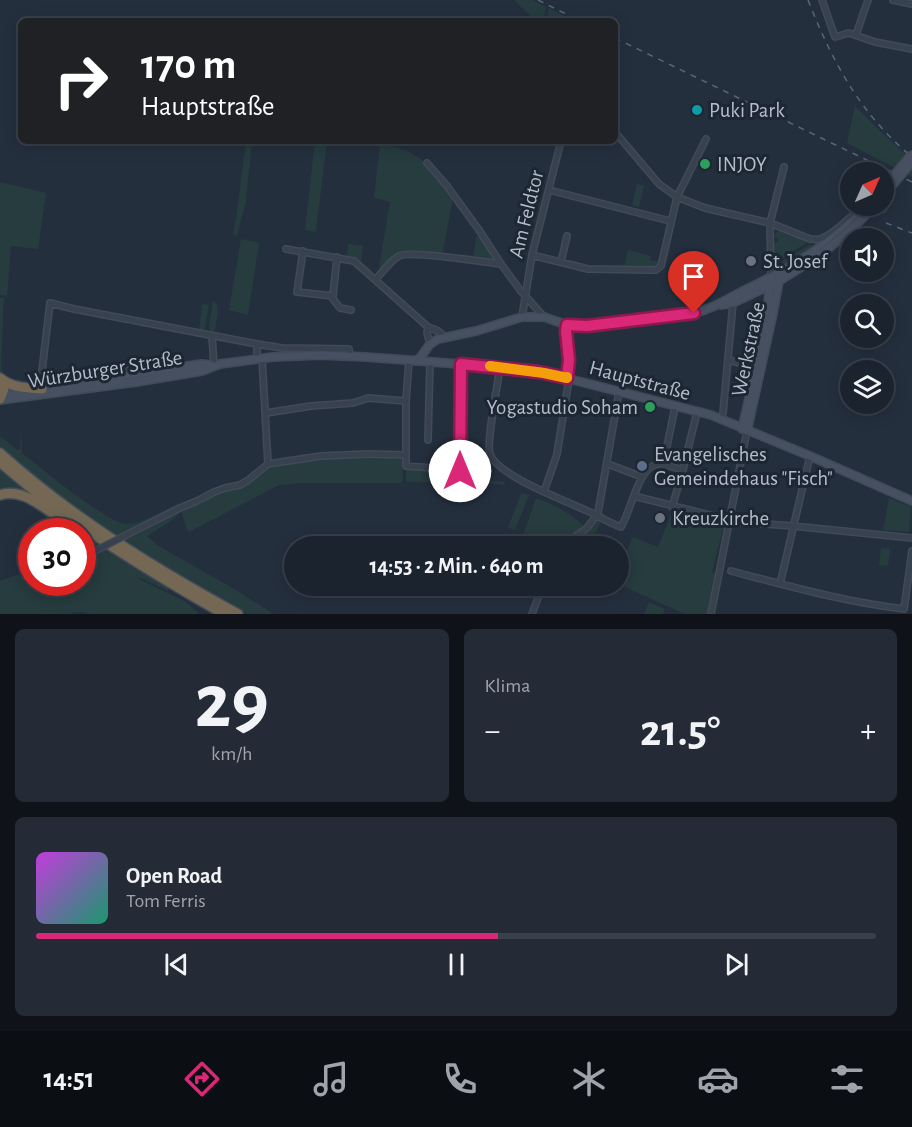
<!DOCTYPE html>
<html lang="de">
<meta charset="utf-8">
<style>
body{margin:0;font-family:"Alegreya Sans",sans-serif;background:#242b36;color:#f1f3f6;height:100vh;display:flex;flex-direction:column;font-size:22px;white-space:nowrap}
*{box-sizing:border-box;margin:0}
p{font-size:20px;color:#a0a4aa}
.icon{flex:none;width:33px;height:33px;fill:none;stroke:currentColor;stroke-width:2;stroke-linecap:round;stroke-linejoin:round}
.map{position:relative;height:614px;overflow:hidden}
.details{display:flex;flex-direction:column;gap:15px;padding:15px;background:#0f1319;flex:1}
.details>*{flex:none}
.guide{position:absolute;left:18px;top:18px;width:600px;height:126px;border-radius:9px;box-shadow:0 3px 15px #0003,0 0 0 2px #39404a;background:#202124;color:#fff;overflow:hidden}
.needle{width:39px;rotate:45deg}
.fabs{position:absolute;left:840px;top:162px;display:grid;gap:12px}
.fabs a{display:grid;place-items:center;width:54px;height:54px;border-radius:50%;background:#1b232e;box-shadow:0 3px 15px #0003,0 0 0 2px #39404a;font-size:30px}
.speed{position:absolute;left:18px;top:518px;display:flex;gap:12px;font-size:30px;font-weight:700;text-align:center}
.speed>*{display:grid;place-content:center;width:78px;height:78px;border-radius:50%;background:#1b232e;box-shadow:0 3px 15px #0003,0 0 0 2px #39404a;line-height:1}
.speed .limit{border:9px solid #d22;background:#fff;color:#111}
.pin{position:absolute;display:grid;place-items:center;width:51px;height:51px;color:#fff;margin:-62px -26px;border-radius:50% 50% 50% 0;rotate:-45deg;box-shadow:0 0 6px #0007}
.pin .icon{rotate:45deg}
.me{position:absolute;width:66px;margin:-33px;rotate:0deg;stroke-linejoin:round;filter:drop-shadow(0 0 4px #0008)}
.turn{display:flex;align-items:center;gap:21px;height:126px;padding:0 24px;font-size:27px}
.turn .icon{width:78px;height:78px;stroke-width:2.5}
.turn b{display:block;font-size:42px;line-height:51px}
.big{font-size:45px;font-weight:700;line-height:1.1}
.details .tile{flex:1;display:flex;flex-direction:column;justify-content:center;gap:9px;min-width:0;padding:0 21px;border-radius:9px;background:#242b36}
.details .dial{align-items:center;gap:0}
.dial b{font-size:78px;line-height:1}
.song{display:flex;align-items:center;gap:18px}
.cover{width:72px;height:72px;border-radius:9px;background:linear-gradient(135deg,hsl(290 70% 55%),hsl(160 70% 35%))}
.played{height:6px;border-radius:3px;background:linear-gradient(90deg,#db2777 55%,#39404a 55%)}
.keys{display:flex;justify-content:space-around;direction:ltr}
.heat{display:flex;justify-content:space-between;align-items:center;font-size:33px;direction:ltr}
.details .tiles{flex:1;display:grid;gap:15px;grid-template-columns:1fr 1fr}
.tile:last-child{grid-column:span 2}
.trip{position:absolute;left:284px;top:536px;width:345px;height:60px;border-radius:30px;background:#1b232e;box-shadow:0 3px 15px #0003,0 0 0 2px #39404a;font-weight:700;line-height:60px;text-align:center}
.tabs{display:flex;height:96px;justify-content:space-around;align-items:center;background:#0b0e12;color:#a0a4aa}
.tabs .icon{width:42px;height:42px}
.tabs .selected{color:#db2777}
.tabs b{font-size:27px;color:#f1f3f6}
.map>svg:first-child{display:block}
</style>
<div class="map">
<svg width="912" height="614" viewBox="0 0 912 614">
<rect width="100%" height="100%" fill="#242f3e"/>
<path fill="#263c3f" d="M514,0H532L546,7L543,21H536Z
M549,8L574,21H546Z
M855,106L880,131L912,160V177L847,143Z
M246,141H252L246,201L237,236L233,234L236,219Z
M315,141H327L316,232L305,230Z
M380,144C396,147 414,151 426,164C432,170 431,179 441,182L453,198L442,256L409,252L402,253L378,273L390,202L374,198Z
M0,182L46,193L38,249L11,246L7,296L0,295Z
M637,184L644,186L639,207L632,205Z
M779,231H781L808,242L777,261L775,256L774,243L778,242V238L775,237C774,234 776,232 779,231Z
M480,235L493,255V261L473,260L476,237Z
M241,239L259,243L248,315L229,310Z
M348,244L363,246L361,262L354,258L347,256Z
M811,244L813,247L788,263H782L781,262Z
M628,250L651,256L650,260L659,262L657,265L654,267H624Z
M0,298H4L1,366C2,374 6,376 12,380L5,379L0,373Z
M213,301L217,304L218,312L214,335H211L209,326Z
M202,304L209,305L205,328L199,332Z
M21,431L22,453C38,466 109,524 126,524C142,524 164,511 178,503L180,506L117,537L85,516L44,485L0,447V436L18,450L20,449Z
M369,457L402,459L403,480L401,483H301L279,485L193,530L188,532L181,511L174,519L147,536L157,545L236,590L274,614H247L174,573L122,540L174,512L181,511V508L214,492L240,485L262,470L295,462L321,459Z
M406,467L455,471L463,473L468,478L505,482L504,485L468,481L408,482L406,481Z
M0,469L44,504L0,492Z
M521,493L529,495L515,530L508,528Z
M14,494L77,531H48V522L46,517L24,502L9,499L0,501V496Z
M536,498C556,505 570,513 585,527L558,546H524L520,544Z
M889,498L911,507L909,532L883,530Z
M673,510L678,513L679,510L725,521L712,572L717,574L708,614H685L618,584V551L625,554L633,537L658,547Z
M598,520L601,522L593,538L608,546H567Z
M83,534L102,546L93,552H100L106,548L137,569L170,588L168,591L141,578H137L186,602L199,614H89L82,612L64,613L83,614H0V581C12,577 31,566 30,585L34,582H82Z
M881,548L890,549L888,566L879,565Z
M649,602L665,609L663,614H644Z"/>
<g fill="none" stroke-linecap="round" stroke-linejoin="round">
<defs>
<path id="street" d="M822,0L835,37L849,33L875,42L912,49
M893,0L912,4
M856,35L868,0
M615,132L659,184L677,197L705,208L770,223L810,239C814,239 817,240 820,239C832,235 853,215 862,206
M427,163L447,186L479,230L501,264L520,290L544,317
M549,190L670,221
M872,206L883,209
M286,249L354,261L428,327C434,329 441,331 444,337
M303,251L297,292L333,296L337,257
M532,255L588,269L650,270H656L661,266L677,197L706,139
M561,262L567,236
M771,277L770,223L784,167
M376,279C383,272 390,261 399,256C411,250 483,262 501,264
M333,296V299L340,308L351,310
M522,317L532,255L561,141
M567,325L566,331L569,360L567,378
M428,327L427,333L430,344
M212,336L214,366
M257,358V344
M262,358L268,464
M728,360L756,367
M500,367C498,383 486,443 490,454C499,478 573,503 596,515C605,520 612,524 621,527C630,513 638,470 655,465C662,462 675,468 683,470
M134,375V372L129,370L43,382L41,379L50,303L74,309L257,344L282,348L349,349L350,356
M266,413L311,406L353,403L368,398L406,401
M721,419L723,413L733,303
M428,440L430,362
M406,455V401L409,360
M268,464L321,456L368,454L406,455V466L460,470L461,364
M608,464L642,477
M662,465L666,451L675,407
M682,474L697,412
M544,492L557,454L569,379
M634,496L737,522L793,526L912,538
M672,507L681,477
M130,533L180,508L197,501L214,492L225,488L240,485L247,481L268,464
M562,546L587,528L598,513L619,392
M82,555L93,552
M29,571H32
M731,571C788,586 845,602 904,609L912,551
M780,584L810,456
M532,614L543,585
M711,614L747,431"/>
<path id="secondary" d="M721,305L733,303L779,281L822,254
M415,361L420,358L430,344L438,339L476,331L522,317H544L567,325L581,326L694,313C714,308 726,300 745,290C791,268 832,244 867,206
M0,396L201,364L211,365
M0,400L136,382L202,371L220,364L273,357L321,355L366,357L500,367L554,375L711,415L810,456L912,501
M742,429L765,328L771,277
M747,431L772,318L779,281V274"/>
<path id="highway" d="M0,378C12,388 27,388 42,389
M0,399L4,389L1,379
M0,453C71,517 154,568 238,614
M0,462C68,522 145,569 224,614
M0,495C24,487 45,510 65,521"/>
</defs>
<use href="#street" stroke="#414a57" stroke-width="8"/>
<use href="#secondary" stroke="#414a57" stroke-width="10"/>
<use href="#highway" stroke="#434c59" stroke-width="12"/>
<use href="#street" stroke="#38414e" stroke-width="5"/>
<use href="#secondary" stroke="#465061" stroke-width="7"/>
<use href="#highway" stroke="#746855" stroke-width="9"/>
<path stroke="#5a6575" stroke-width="1.5" stroke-dasharray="6 6" stroke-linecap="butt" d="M538,0L580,21
M808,0C832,61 860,114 912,157
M615,38L912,182
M886,223L912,233"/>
<defs>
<path id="street-bridge" d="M93,552L130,533"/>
<path id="secondary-bridge" d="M884,187L912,154
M884,195L912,162
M822,254L854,227L874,206"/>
</defs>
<use href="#street-bridge" stroke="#414a57" stroke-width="8" stroke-linecap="butt"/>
<use href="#secondary-bridge" stroke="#414a57" stroke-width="10" stroke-linecap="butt"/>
<use href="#street-bridge" stroke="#38414e" stroke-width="5"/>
<use href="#secondary-bridge" stroke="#465061" stroke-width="7"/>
</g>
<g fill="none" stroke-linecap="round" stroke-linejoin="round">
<defs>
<path id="route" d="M460,471L461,364L539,372L567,378L569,360L566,331L567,325L587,326L694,313"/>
</defs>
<use href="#route" stroke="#8e194d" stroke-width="15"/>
<use href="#route" stroke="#db2777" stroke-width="10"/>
<path stroke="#f59e0b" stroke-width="10" d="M490,366L544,373L567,378V377"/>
</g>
<circle fill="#0f9aa8" stroke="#1d2633" stroke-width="2" cx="697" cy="110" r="6"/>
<g fill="#2e9e5b" stroke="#1d2633" stroke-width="2">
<circle cx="705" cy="164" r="6"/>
<circle cx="650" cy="407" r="6"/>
</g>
<g fill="#6b7280" stroke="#1d2633" stroke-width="2">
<circle cx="751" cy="261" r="6"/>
<circle cx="660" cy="518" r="6"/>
</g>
<circle fill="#5c6f8a" stroke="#1d2633" stroke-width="2" cx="642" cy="466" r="6"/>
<g text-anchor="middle" stroke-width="6" stroke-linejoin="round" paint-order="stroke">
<g font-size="21" fill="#b4bcc9" stroke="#1d2633" text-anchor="start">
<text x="709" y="117">Puki Park</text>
<text x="717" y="171">INJOY</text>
<text x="763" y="268">St. Josef</text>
<text x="638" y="414" text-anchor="end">Yogastudio Soham</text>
<text x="654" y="461">Evangelisches<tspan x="654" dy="24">Gemeindehaus "Fisch"</tspan></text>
<text x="672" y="525">Kreuzkirche</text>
</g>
<g font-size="21" fill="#b4bcc9" stroke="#1d2633">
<text transform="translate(526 214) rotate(-76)" y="7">Am Feldtor</text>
<text transform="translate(748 349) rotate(-78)" y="7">Werkstraße</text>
<text transform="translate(105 369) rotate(-9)" y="7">Würzburger Straße</text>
<text transform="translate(640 380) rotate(15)" y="7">Hauptstraße</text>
</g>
</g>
</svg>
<div class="fabs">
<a><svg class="needle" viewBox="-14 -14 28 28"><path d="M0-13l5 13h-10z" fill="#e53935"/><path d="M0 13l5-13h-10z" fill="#a0a4aa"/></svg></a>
<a><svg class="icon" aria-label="sound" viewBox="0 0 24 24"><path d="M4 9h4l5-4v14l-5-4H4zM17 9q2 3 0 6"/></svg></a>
<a><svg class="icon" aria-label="search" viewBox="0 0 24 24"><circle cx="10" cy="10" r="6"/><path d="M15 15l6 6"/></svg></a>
<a><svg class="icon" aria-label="layers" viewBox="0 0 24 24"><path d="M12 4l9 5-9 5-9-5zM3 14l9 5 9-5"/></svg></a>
</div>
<div class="speed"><div class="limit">30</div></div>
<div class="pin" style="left:694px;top:313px;background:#d93025"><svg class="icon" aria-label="arrive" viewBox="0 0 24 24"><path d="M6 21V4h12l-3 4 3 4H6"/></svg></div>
<svg class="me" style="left:460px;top:471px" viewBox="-20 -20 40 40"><circle r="19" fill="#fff"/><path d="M0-13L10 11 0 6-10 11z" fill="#db2777"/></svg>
<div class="trip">14:53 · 2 Min. · 640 m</div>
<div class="guide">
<div class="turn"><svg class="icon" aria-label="right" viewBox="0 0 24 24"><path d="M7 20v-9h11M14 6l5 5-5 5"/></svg><div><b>170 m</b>Hauptstraße</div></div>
</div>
</div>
<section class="details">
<div class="tiles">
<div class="tile dial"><b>29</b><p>km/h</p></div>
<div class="tile"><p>Klima</p>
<div class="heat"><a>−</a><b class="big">21.5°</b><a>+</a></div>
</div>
<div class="tile">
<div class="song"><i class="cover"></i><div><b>Open Road</b><p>Tom Ferris</p></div></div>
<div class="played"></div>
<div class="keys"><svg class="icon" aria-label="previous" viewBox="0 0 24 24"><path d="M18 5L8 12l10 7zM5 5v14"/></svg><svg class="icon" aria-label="pause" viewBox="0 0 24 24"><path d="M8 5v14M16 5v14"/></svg><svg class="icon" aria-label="next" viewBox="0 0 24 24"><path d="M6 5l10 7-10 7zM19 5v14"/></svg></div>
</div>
</div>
</section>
<nav class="tabs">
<b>14:51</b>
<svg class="icon selected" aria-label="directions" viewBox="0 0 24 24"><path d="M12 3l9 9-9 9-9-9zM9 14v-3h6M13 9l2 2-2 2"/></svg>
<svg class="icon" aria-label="music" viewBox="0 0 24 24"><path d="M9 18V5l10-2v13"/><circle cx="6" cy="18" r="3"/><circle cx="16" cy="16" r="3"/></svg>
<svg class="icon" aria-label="phone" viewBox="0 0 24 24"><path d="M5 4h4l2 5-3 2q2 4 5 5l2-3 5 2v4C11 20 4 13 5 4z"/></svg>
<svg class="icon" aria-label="climate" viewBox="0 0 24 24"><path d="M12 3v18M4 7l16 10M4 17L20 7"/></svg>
<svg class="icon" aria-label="car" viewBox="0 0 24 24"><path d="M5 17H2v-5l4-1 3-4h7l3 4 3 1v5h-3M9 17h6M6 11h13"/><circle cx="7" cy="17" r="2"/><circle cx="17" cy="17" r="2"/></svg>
<svg class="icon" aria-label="filters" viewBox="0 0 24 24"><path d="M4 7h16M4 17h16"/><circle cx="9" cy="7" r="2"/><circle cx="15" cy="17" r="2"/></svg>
</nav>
